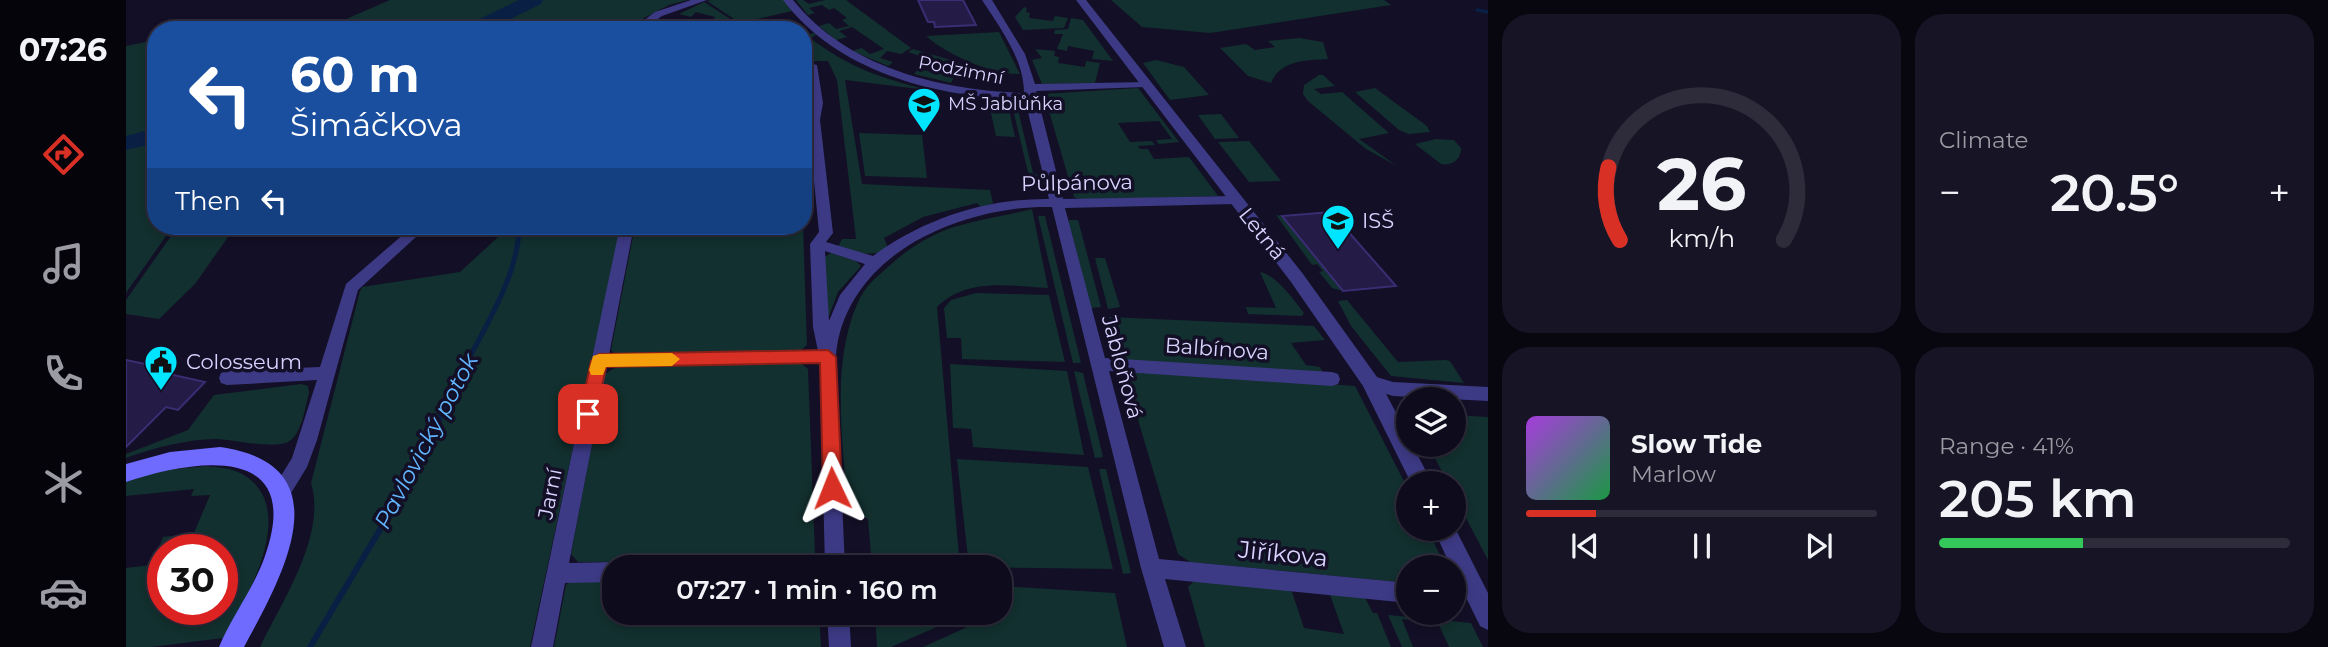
<!DOCTYPE html>
<meta charset="utf-8">
<style>
body{margin:0;font-family:Montserrat,sans-serif;background:#171425;color:#f1f3f6;height:100vh;display:flex;flex-direction:column;font-size:26px;white-space:nowrap}
*{box-sizing:border-box;margin:0}
p{font-size:23px;color:#9b9ba3}
.icon{flex:none;width:38px;height:38px;fill:none;stroke:currentColor;stroke-width:2;stroke-linecap:round;stroke-linejoin:round}
.map{position:relative;flex:1;overflow:hidden}
.panel{display:flex;flex-direction:column;gap:14px;padding:14px;background:#08060f;width:840px}
.panel>*{flex:none}
.guide{position:absolute;left:21px;top:21px;width:665px;height:214px;border-radius:28px;box-shadow:0 4px 10px #0003,0 0 0 2px #2e2b3b;background:#1a4fa0;color:#fff;overflow:hidden}
.buttons{position:absolute;left:1270px;top:387px;display:grid;gap:14px}
.buttons a{display:grid;place-items:center;width:70px;height:70px;border-radius:50%;background:#0e0b1c;box-shadow:0 4px 10px #0003,0 0 0 2px #2e2b3b;font-size:35px}
.speed{position:absolute;left:21px;top:534px;display:flex;gap:14px;font-size:35px;font-weight:700;text-align:center}
.speed>*{display:grid;place-content:center;width:91px;height:91px;border-radius:50%;background:#0e0b1c;box-shadow:0 4px 10px #0003,0 0 0 2px #2e2b3b;line-height:1}
.speed .limit{border:10px solid #d22;background:#fff;color:#111}
.pin{position:absolute;display:grid;place-items:center;width:60px;height:60px;color:#fff;margin:-30px;border-radius:14px;box-shadow:0 4px 10px #0006}
.me{position:absolute;width:77px;margin:-38px;rotate:358deg;stroke-linejoin:round;filter:drop-shadow(0 0 5px #0008)}
.turn{display:flex;align-items:center;gap:24px;height:147px;padding:0 28px;font-size:32px}
.turn .icon{width:91px;height:91px;stroke-width:2.5}
.turn b{display:block;font-size:49px;line-height:60px}
.then{display:flex;align-items:center;height:66px;padding:0 28px;background:#0003;gap:14px;font-size:26px}
.big{font-size:52px;font-weight:600;line-height:1.1}
.panel .widget{flex:1;display:flex;flex-direction:column;justify-content:center;gap:10px;min-width:0;padding:0 24px;border-radius:28px;background:#171425}
.panel .dial{align-items:center;gap:0}
.dial svg{height:182px;overflow:visible;fill:none;stroke:#2e2b3b;stroke-width:7;stroke-linecap:round;text-anchor:middle}
.dial text{fill:#f1f3f6;stroke:none}
.song{display:flex;align-items:center;gap:21px}
.cover{width:84px;height:84px;border-radius:10px;background:linear-gradient(135deg,hsl(280 70% 55%),hsl(140 70% 35%))}
.played{height:7px;border-radius:4px;background:linear-gradient(90deg,#d93025 20%,#2e2b3b 20%)}
.keys{display:flex;justify-content:space-around;direction:ltr}
.heat{display:flex;justify-content:space-between;align-items:center;font-size:38px;direction:ltr}
.charge{height:10px;border-radius:5px;background:linear-gradient(90deg,#34c759 41%,#2e2b3b 0)}
.panel .tiles{flex:1;display:grid;gap:14px;grid-template-columns:repeat(2,1fr)}
.trip{position:absolute;left:476px;top:555px;width:410px;height:70px;border-radius:28px;background:#0e0b1c;box-shadow:0 4px 10px #0003,0 0 0 2px #2e2b3b;font-weight:600;line-height:70px;text-align:center}
main{display:flex;flex:1;min-height:0}
.tabs{display:flex;flex-direction:column;width:126px;justify-content:space-around;align-items:center;background:#06040b;color:#9b9ba3}
.tabs .icon{width:49px;height:49px}
.tabs .current{color:#d93025}
.tabs b{font-size:32px;color:#f1f3f6}
.map>svg:first-child{display:block}
</style>
<main>
<nav class="tabs">
<b>07:26</b>
<svg class="icon current" aria-label="directions" viewBox="0 0 24 24"><path d="M12 3l9 9-9 9-9-9zM9 14v-3h6M13 9l2 2-2 2"/></svg>
<svg class="icon" aria-label="music" viewBox="0 0 24 24"><path d="M9 18V5l10-2v13"/><circle cx="6" cy="18" r="3"/><circle cx="16" cy="16" r="3"/></svg>
<svg class="icon" aria-label="phone" viewBox="0 0 24 24"><path d="M5 4h4l2 5-3 2q2 4 5 5l2-3 5 2v4C11 20 4 13 5 4z"/></svg>
<svg class="icon" aria-label="climate" viewBox="0 0 24 24"><path d="M12 3v18M4 7l16 10M4 17L20 7"/></svg>
<svg class="icon" aria-label="car" viewBox="0 0 24 24"><path d="M5 17H2v-5l4-1 3-4h7l3 4 3 1v5h-3M9 17h6M6 11h13"/><circle cx="7" cy="17" r="2"/><circle cx="17" cy="17" r="2"/></svg>
</nav>
<div class="map">
<svg width="1362" height="647" viewBox="0 0 1362 647">
<rect width="100%" height="100%" fill="#130f26"/>
<path fill="#12302f" fill-rule="evenodd" d="M264,0H562L543,5L495,30H74L111,21L211,23Z
M585,0H658L666,11L614,23L581,1Z
M670,0H677L683,4L699,0H720L785,48L775,54L761,51L754,58L767,62L762,66L726,51L736,48L744,54L758,49L726,27L713,31L721,37L710,40L693,26L703,23L710,29L723,26L716,20L721,18L708,8L703,10L696,5L683,8L689,13L682,15Z
M985,0H1258L1265,5L1084,33L1016,27Z
M578,2L609,22L599,27L583,24L589,17L570,12L565,17L553,14Z
M898,7L901,8L900,12L904,13L903,18L927,21L929,16L942,18L938,28L897,30L889,17Z
M945,18L957,20L987,61L966,59L968,51L942,46L941,51L931,49L937,34H928L929,30L942,29Z
M873,32L894,74C868,76 818,53 800,36Z
M688,33L690,35L684,38C724,68 753,77 801,90L719,80L736,184L864,190L867,203L857,209L851,203L797,217L758,238L762,248C746,259 730,251 712,247L716,239H730L711,80L702,61H677V36Z
M1173,38L1197,42L1202,59C1181,60 1154,60 1145,83L1122,76L1094,48L1120,44L1129,50L1149,47L1142,41Z
M30,40V226H47L0,293V46Z
M787,49L835,63L832,68L817,66L813,73L828,77L825,83L788,74L792,69L806,72L815,63L782,52Z
M909,49L929,51L928,56L933,57L932,63L959,67L960,61L974,63L969,83L916,84L906,60L916,58Z
M1030,60L1058,67L1083,95L1044,100L1017,63Z
M1193,75H1197L1209,86L1188,89L1195,94L1216,92L1263,133L1233,139L1271,166L1240,149L1182,101L1177,94L1178,85Z
M1012,88L1053,142L1033,144L1030,140L1046,139L1033,121L992,123L1004,142L1026,141L1029,145L1012,146L1014,149H1022L1028,159L1063,157L1092,196L955,200L948,197L918,94Z
M1249,88L1301,126L1304,132L1283,134L1273,130L1229,92Z
M863,104L882,105L889,137L870,136Z
M886,105H899L900,109L892,110L907,173L918,177L919,185H905Z
M1095,114L1113,138L1089,139L1072,115Z
M733,133L796,135L801,178L739,176Z
M1310,139L1328,140L1335,148C1335,160 1326,166 1315,164L1289,144Z
M1123,141L1155,181L1123,182L1092,142Z
M906,209L922,288C884,286 841,277 811,307L834,567H746L742,519L721,510C718,442 703,362 734,298C742,282 758,271 771,259C786,247 803,236 822,229C849,220 878,216 906,209Z
M1150,215L1156,216L1217,291L1206,288L1193,272L1197,271L1191,264L1186,265Z
M912,216H919L955,363H947Z
M942,220H952L975,307L965,308Z
M52,226L109,227L69,284L33,319L0,314V300Z
M380,226H495L404,647H134C156,601 201,535 185,483L234,291L236,287L334,272L383,227Z
M509,226H677L681,345L673,352L492,356L485,350Z
M705,253L730,261L735,266L712,292L701,321L697,258Z
M969,258H979L994,307L982,309Z
M1134,272C1150,275 1168,300 1178,313L1176,316L1122,314L1120,307L1150,308Z
M850,293L923,295L939,362L836,359L835,338H821L818,308L825,300Z
M1221,300L1272,362L1319,360L1324,361L1338,383L1265,376L1225,326L1212,301Z
M983,317L1188,326L1199,340L1165,343L1180,365L1194,367L1197,373L1002,360L994,353Z
M674,362L682,369L689,554L680,561L452,562L445,554L479,374L490,367Z
M824,364L941,371L958,455L847,447L845,429L827,428Z
M1007,370L1229,386L1283,491V528L1301,529L1320,567H1283V583L1064,562L1052,554L999,376Z
M948,371L957,373L977,457L969,458Z
M175,384L182,386L183,393C179,407 176,435 162,442C147,449 108,440 91,439C61,439 28,448 0,458V454L62,430L88,395Z
M1328,415L1362,417V560L1328,495V483H1322L1302,445L1328,444Z
M831,459L962,467L987,569L843,567Z
M79,466C91,467 105,468 116,474C174,506 122,598 97,638L25,647H0V568L25,565L37,537L68,533L84,495L65,496L68,489L0,496V481L30,471ZM37,550H96V609H37Z
M973,469H980L1005,573L997,574Z
M450,578H488V612L693,613L695,647H428L440,585Z
M1070,579L1165,589L1178,628L1218,634L1203,592L1237,594L1247,613H1251L1265,647H1079L1062,587Z
M873,586L989,593L1001,647H797L848,624V613L873,612Z
M838,612V615L765,647H751L749,613Z
M1262,615L1345,623L1357,647H1323L1312,623L1276,619L1287,647H1276Z"/>
<g fill="none" stroke-linecap="round" stroke-linejoin="round">
<path stroke="#0a1f44" stroke-width="3.5" d="M1351,10L1362,12"/>
<path stroke="#0a1f44" stroke-width="5" d="M337,370C359,326 393,275 393,226"/>
<path stroke="#0a1f44" stroke-width="6" d="M184,647L286,476L338,368"/>
<path fill="#0a1f44" fill-rule="evenodd" d="M393,0H417L415,4L362,30H336L339,26Z
M30,128V143L0,150V136Z"/>
</g>
<path fill="#241b47" stroke="#3b2d73" stroke-width="2" d="M792,0H837L850,25L809,27L808,22H802Z
M1205,212L1270,286L1217,291L1156,216Z
M0,360L38,368L34,372L79,382L52,410L40,407L0,447Z"/>
<g fill="none" stroke-linecap="round" stroke-linejoin="round">
<path fill="#3d3a85" fill-rule="evenodd" d="M565,0H581L536,16L516,30H505L529,12Z
M657,0H667C722,68 814,90 898,93C898,59 874,28 856,0H866L899,54L909,84L1023,82V86L1019,87L910,91L937,199L1108,196L1115,200L1108,204L939,208L979,358L1206,372L1212,374L1214,379L1212,384L1206,386L983,371L1033,559L1283,583V603L1039,579L1060,647H1038L1015,568L926,207C887,206 847,215 812,230C760,252 715,296 710,355C707,380 712,409 714,434C715,479 717,523 719,567H699L694,363L481,367L443,563L488,562L496,567H488V582L439,583L427,647H405L494,226H508L483,355L692,351L687,327L684,244L693,232L682,120L685,103L682,63L691,65L697,103L694,120L707,233L700,242L747,256C797,219 861,198 923,199L899,100C811,97 712,73 657,0ZM699,251L739,264L714,295L703,321Z
M287,226H302L232,290L191,440L181,467L162,498L155,500L148,498L145,492L166,458L191,380L101,385L95,383L93,378L95,373L101,371L194,367L220,284Z
M1244,375L1267,382L1362,387V401L1267,396L1238,387L1236,382L1238,377Z
M701,612H723L725,647H703Z"/>
<path fill="#3d3a85" fill-rule="evenodd" d="M950,0H960L1177,274L1251,377L1283,437V444H1286L1306,483H1285L1237,386L1165,282Z
M1328,526L1362,593V630L1354,626L1328,573V567H1325L1307,528H1328Z"/>
<path fill="#6f6bff" fill-rule="evenodd" d="M94,447C220,465 156,577 118,647H93C106,616 128,588 139,556C179,442 68,459 0,482V464L44,452Z"/>
</g>
<path fill="#d93025" stroke="#8d1f18" stroke-width="2" d="M702,350L710,357L716,488L713,494L706,496L700,494L697,488L694,363L480,367L469,419L462,421L456,419L454,414L465,361L473,354Z"/>
<path fill="#f59e0b" d="M546,353L554,359L546,366L480,367L477,375H465L463,370L467,356L473,354Z"/>
<defs>
<symbol id="school-pin" viewBox="-11 -11 22 30"><path d="M0 17L-7.5 6A9.5 9.5 0 1 1 7.5 6Z" fill="#00e5ff" stroke="#130f26"/><path d="M0-5L7-2L0 1L-7-2ZM-4 1L0 2.5L4 1V4Q0 6-4 4Z" fill="#111"/></symbol>
<symbol id="civic-pin" viewBox="-11 -11 22 30"><path d="M0 17L-7.5 6A9.5 9.5 0 1 1 7.5 6Z" fill="#00e5ff" stroke="#130f26"/><path d="M-.6-6.5H3V-4.5H.6V-3L4-1V1h2V6H-6V1h2V-1L-.6-3ZM-1.2 2.5V6h2.4V2.5Z" fill="#111"/></symbol>
</defs>
<g fill-rule="evenodd">
<use href="#school-pin" x="779" y="85" width="38" height="52"/>
<use href="#school-pin" x="1193" y="202" width="38" height="52"/>
<use href="#civic-pin" x="16" y="343" width="38" height="52"/>
</g>
<g text-anchor="middle" stroke-width="7" stroke-linejoin="round" paint-order="stroke">
<g font-size="18" fill="#d9d4ff" stroke="#130f26">
<text transform="translate(835 70) rotate(11)" y="6">Podzimní</text>
</g>
<g font-size="18" fill="#d9d4ff" stroke="#130f26" text-anchor="start">
<text x="822" y="110">MŠ Jablůňka</text>
</g>
<g font-size="21" fill="#d9d4ff" stroke="#130f26">
<text transform="translate(951 183) rotate(-1)" y="7">Půlpánova</text>
<text transform="translate(1136 234) rotate(51)" y="7">Letná</text>
<text transform="translate(1091 349) rotate(4)" y="7">Balbínova</text>
<text transform="translate(996 367) rotate(75)" y="7">Jabloňová</text>
<text transform="translate(424 494) rotate(-79)" y="7">Jarní</text>
</g>
<g font-size="21" fill="#d9d4ff" stroke="#130f26" text-anchor="start">
<text x="1236" y="228">ISŠ</text>
<text x="60" y="369">Colosseum</text>
</g>
<g font-size="23" font-style="italic" fill="#62b6ff" stroke="#130f26">
<text transform="translate(300 441) rotate(-62)" y="8">Pavlovický potok</text>
</g>
<g font-size="24" fill="#d9d4ff" stroke="#130f26">
<text transform="translate(1157 554) rotate(6)" y="8">Jiříkova</text>
</g>
</g>
</svg>
<div class="buttons">
<a><svg class="icon" aria-label="layers" viewBox="0 0 24 24"><path d="M12 4l9 5-9 5-9-5zM3 14l9 5 9-5"/></svg></a>
<a>+</a>
<a>−</a>
</div>
<div class="speed"><div class="limit">30</div></div>
<div class="pin" style="left:462px;top:414px;background:#d93025"><svg class="icon" aria-label="arrive" viewBox="0 0 24 24"><path d="M6 21V4h12l-3 4 3 4H6"/></svg></div>
<svg class="me" style="left:706px;top:488px" viewBox="-20 -20 40 40"><path d="M0-17L14 15 0 8-14 15z" fill="#d93025" stroke="#fff" stroke-width="4"/></svg>
<div class="trip">07:27 · 1 min · 160 m</div>
<div class="guide">
<div class="turn"><svg class="icon" aria-label="left" viewBox="0 0 24 24"><path d="M17 20v-9H6M10 6l-5 5 5 5"/></svg><div><b>60 m</b>Šimáčkova</div></div>
<div class="then">Then<svg class="icon" aria-label="left" viewBox="0 0 24 24"><path d="M17 20v-9H6M10 6l-5 5 5 5"/></svg></div>
</div>
</div>
<section class="panel">
<div class="tiles">
<div class="widget dial"><svg viewBox="0 0 100 80">
<path d="M14 69A42 42 0 1 1 86 69"/>
<path d="M14 69A42 42 0 0 1 9 37" stroke="#d93025"/>
<text x="50" y="56" font-size="32" font-weight="700">26</text>
<text x="50" y="72" font-size="11">km/h</text>
</svg></div>
<div class="widget"><p>Climate</p>
<div class="heat"><a>−</a><b class="big">20.5°</b><a>+</a></div>
</div>
<div class="widget">
<div class="song"><i class="cover"></i><div><b>Slow Tide</b><p>Marlow</p></div></div>
<div class="played"></div>
<div class="keys"><svg class="icon" aria-label="previous" viewBox="0 0 24 24"><path d="M18 5L8 12l10 7zM5 5v14"/></svg><svg class="icon" aria-label="pause" viewBox="0 0 24 24"><path d="M8 5v14M16 5v14"/></svg><svg class="icon" aria-label="next" viewBox="0 0 24 24"><path d="M6 5l10 7-10 7zM19 5v14"/></svg></div>
</div>
<div class="widget"><p>Range · 41%</p><b class="big">205 km</b><div class="charge"></div></div>
</div>
</section>
</main>
